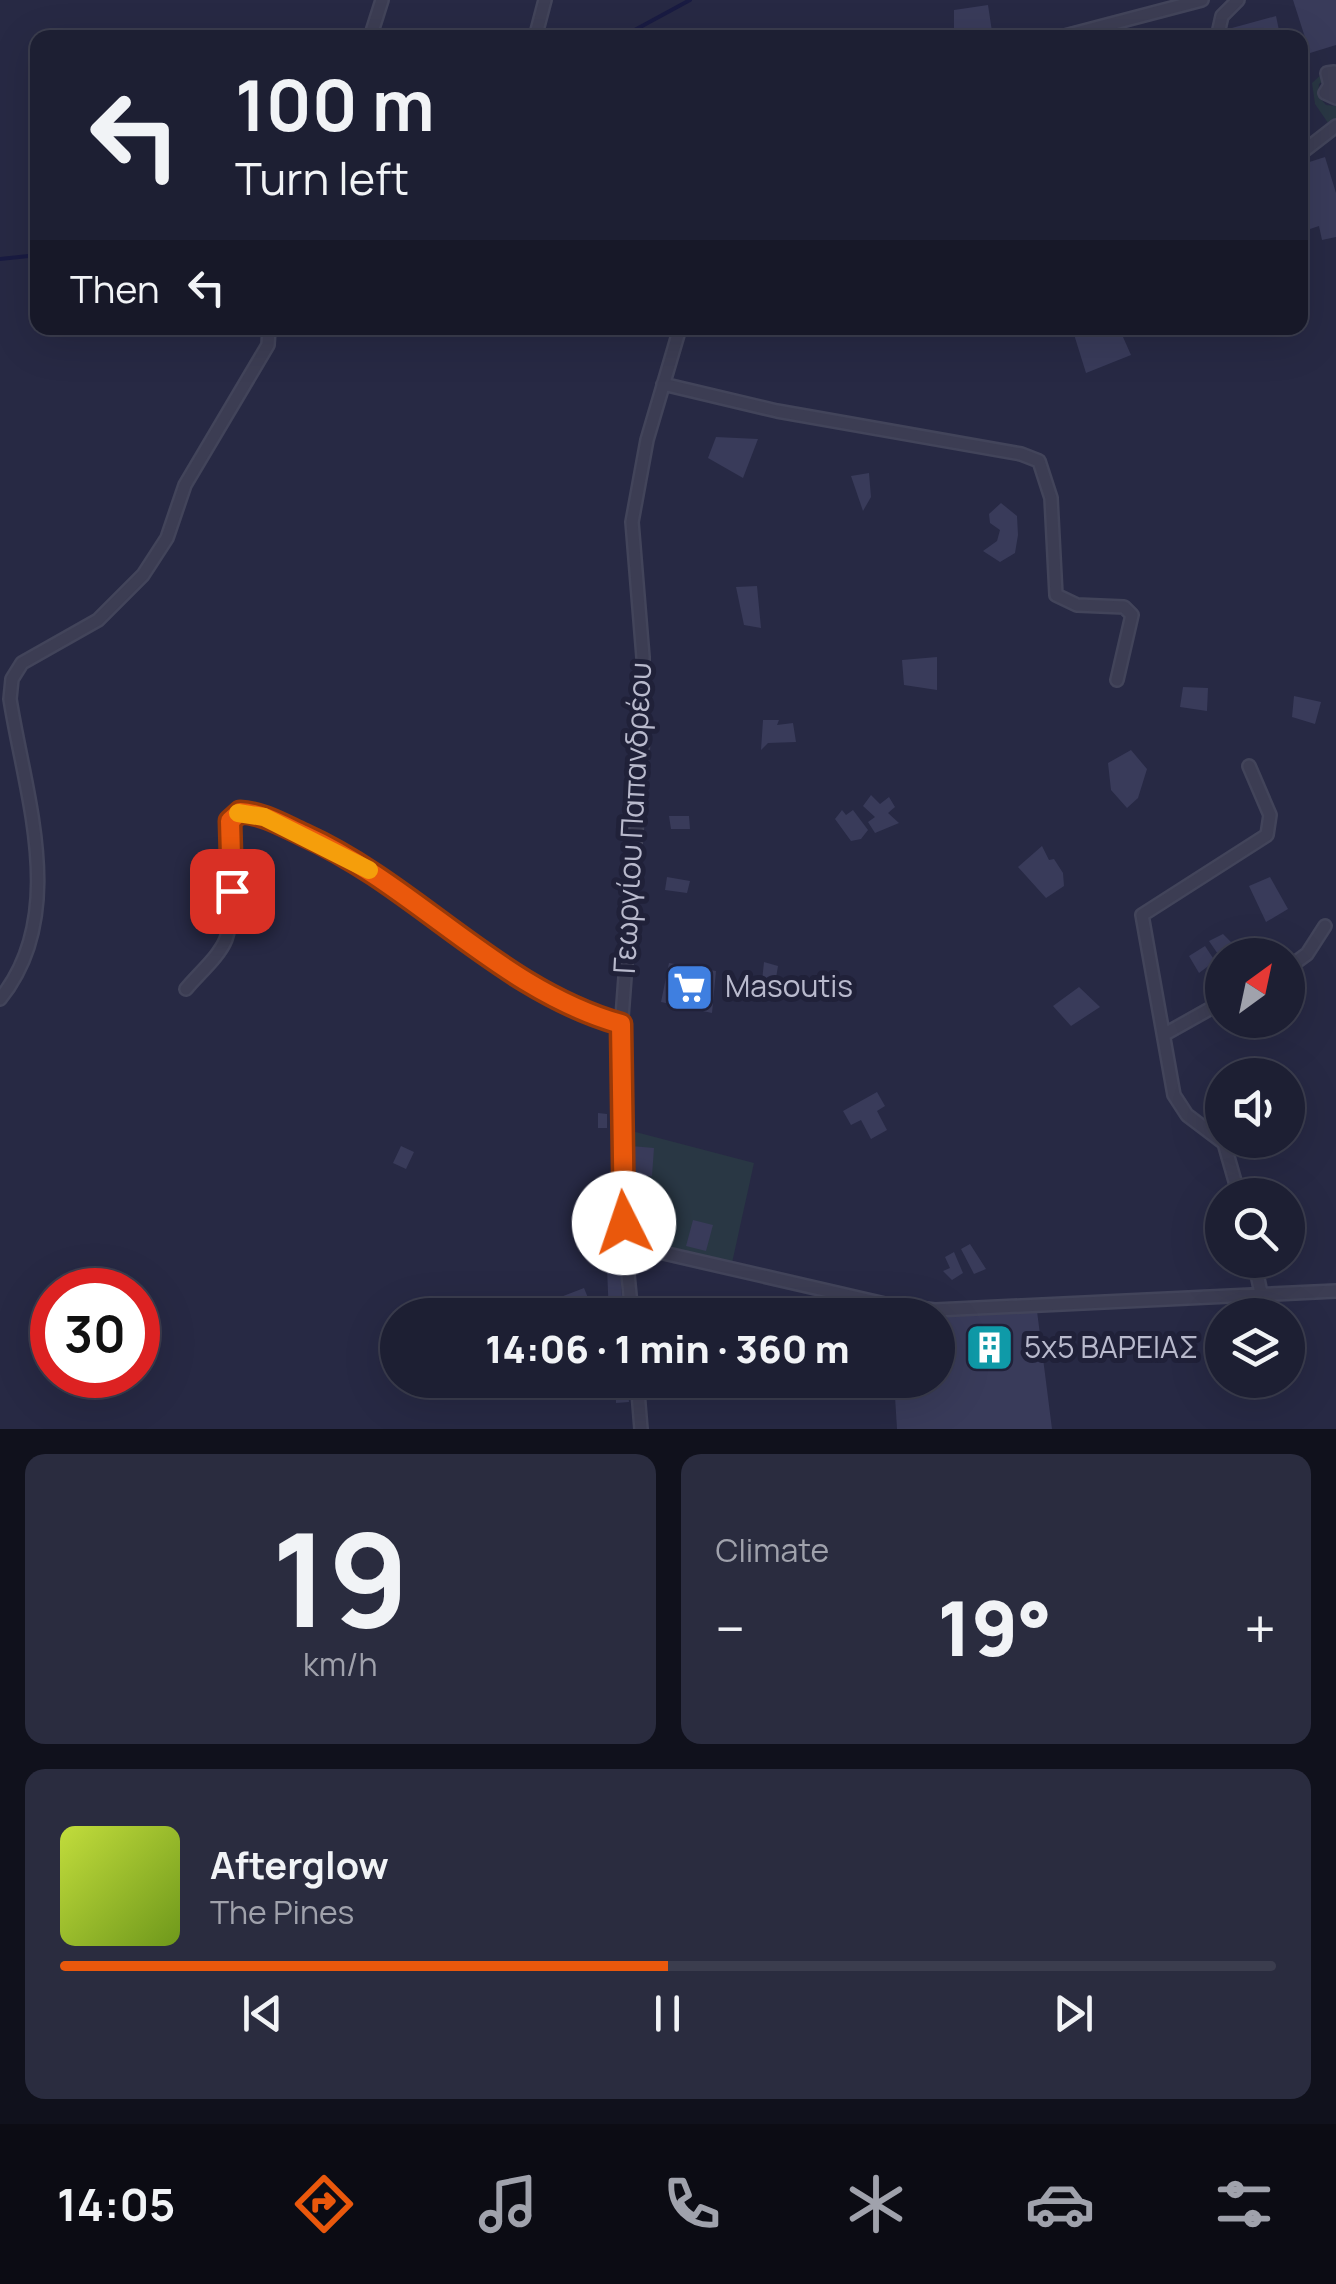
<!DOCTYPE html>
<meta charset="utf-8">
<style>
body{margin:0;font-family:Manrope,sans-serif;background:#2a2c3f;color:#f1f3f6;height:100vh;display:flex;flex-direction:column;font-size:38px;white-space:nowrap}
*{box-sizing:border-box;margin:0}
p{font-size:32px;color:#a0a2ac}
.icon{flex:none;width:55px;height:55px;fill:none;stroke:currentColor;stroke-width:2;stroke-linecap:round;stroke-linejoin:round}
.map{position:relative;height:1429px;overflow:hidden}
.details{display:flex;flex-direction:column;gap:25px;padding:25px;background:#10111c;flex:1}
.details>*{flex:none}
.hud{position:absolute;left:30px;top:30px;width:1278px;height:305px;border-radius:20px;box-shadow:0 10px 40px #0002,0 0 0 2px #3b3d4e;background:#1d1f33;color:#f1f3f6;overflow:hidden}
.needle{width:65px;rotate:33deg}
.fabs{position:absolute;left:1205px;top:938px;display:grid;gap:20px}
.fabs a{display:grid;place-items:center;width:100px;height:100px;border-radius:50%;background:#1d1f33;box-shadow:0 10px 40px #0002,0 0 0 2px #3b3d4e;font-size:50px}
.speed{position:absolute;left:30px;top:1268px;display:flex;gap:20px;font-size:50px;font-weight:700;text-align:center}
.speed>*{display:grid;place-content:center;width:130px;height:130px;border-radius:50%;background:#1d1f33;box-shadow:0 10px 40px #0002,0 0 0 2px #3b3d4e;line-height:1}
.speed .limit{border:15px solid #d22;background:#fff;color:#111}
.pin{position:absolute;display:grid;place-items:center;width:85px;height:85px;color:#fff;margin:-42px;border-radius:20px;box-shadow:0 5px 15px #0006}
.me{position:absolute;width:110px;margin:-55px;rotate:356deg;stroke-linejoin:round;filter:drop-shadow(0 0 8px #0008)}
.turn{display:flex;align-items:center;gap:35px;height:210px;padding:0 40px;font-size:45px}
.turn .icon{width:130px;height:130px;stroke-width:2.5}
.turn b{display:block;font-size:70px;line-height:85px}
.then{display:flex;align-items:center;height:95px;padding:0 40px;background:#0003;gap:20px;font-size:38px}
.big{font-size:75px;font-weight:800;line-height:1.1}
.details .widget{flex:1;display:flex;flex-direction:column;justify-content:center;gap:15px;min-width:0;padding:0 35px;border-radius:20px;background:#2a2c3f}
.details .dial{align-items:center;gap:0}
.dial b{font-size:130px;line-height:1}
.song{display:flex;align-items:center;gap:30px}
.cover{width:120px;height:120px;border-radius:15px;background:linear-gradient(135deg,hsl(70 70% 55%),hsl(80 70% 35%))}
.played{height:10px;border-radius:5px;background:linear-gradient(90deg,#ea580c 50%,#3b3d4e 50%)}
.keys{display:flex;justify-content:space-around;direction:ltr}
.heat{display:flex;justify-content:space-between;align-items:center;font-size:55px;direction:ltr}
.details .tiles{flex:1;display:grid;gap:25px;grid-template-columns:1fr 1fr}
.widget:last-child{grid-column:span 2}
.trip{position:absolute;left:380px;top:1298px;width:575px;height:100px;border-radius:50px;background:#1d1f33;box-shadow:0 10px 40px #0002,0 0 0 2px #3b3d4e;font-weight:800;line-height:100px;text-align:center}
.dock{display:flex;height:160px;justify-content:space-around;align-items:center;background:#0c0c14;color:#a0a2ac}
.dock .icon{width:70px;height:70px}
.dock .active{color:#ea580c}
.dock b{font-size:45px;color:#f1f3f6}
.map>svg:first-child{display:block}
</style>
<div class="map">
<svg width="1336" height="1429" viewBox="0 0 1336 1429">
<rect width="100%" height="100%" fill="#272944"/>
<path fill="#293744" d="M1324,72L1327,78L1319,84L1318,96L1326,105L1336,106V122L1328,123L1315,104L1312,83Z
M628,1130L754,1163L732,1263L630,1238Z"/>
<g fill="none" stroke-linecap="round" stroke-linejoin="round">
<path stroke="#191b42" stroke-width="4" d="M620,38L690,0
M0,259L38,255"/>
</g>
<path fill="#393b5a" d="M1293,0H1336V45L1310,53Z
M988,5L993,38H954V10Z
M1276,16L1280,35L1290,31L1292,38H1223L1221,31Z
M1300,98L1309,126L1300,128Z
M1325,157L1336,193V237L1322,240L1319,226L1310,229L1300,203V165Z
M1072,328H1119L1131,355L1086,373Z
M716,437L758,439L743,478L708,458Z
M869,473L871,497L863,511L851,476Z
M1001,503L1017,516L1018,535L1015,553L1000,562L983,551L997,541L1000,530L990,523L989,514Z
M757,586L761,628L744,625L736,587Z
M937,657V690L904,685L902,660Z
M1183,687L1208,688L1207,711L1180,707Z
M1294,696L1321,702L1315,724L1292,717Z
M763,720H779L777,725L793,723L796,742L768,743L761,750Z
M1131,750L1147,769L1138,798L1127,808L1111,790L1108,763Z
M871,795L880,804L889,797L895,807L888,813L899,823L875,833L868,822L875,817L863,806Z
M842,810L846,815L853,810L868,830L861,839L851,841L835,819Z
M669,816H689L690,829H671Z
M1042,846L1049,860L1054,859L1063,873L1064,886L1046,898L1018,867Z
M667,877L690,881L687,893L665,890Z
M1270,877L1288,909L1266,922L1249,886Z
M1223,934L1238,949L1222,955V960L1209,941Z
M1205,946L1215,961L1199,973L1189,956Z
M764,962L778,966L775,984L762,981Z
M669,963L716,971L712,1013L661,1002Z
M1079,987L1100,1007L1071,1026L1053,1006Z
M877,1092L885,1106L877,1111L887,1130L871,1139L861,1120L851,1125L843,1111Z
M598,1113L607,1114V1128H598Z
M401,1146L414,1152L406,1169L393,1163Z
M631,1146L654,1148L652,1176L630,1175Z
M693,1220L713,1225L706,1251L686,1246Z
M970,1244L986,1269L974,1274L961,1249Z
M606,1245H619L623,1315H609Z
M954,1252L963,1273L952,1280L943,1271L950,1268L945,1257Z
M584,1288L595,1315H514Z
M1037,1311L1052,1429H897L894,1380H938V1315Z
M463,1380H486L466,1388Z
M615,1380H627L629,1402L616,1403Z"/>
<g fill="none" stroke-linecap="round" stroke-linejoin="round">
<defs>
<path id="street" d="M370,38L382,0
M535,38L545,0
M1057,38L1202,0
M1217,38L1222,16L1238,0
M1336,86L1334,72L1327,73L1330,85L1325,93L1336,98
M1300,154L1336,126
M663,384L777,411L1021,454L1039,461L1051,498L1056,595L1077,605L1124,607L1132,615L1117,680
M1288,968L1307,954L1325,926
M186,989C198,974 219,957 226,939C237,910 222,830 235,814L248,812C390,851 480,985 621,1024
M0,999C69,914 25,795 10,699L12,679L22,663L98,620L143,575L167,538L185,485L268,345L269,328
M1165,1034L1222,1002
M1239,1195L1224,1143L1187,1115L1174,1095L1142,915L1267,835L1270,815L1249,766
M627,1252L646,1249L885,1304L935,1310L1336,1291
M1254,1260L1261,1293
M632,1315L620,1193V1044L643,737V657L632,522L647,440L680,328
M637,1380L641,1429"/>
</defs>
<use href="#street" stroke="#42445a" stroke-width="16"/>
<use href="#street" stroke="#3c3d53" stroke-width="11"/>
</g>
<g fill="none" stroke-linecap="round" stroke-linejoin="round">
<defs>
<path id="route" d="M232,891L230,821L240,812C263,813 284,826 304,835C417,886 500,990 621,1024L624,1223"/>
</defs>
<use href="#route" stroke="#983908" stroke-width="25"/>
<use href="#route" stroke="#ea580c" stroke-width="18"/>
<path stroke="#f59e0b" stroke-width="18" d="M238,813L264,817L369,870"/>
</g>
<defs>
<symbol id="supermarket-square" viewBox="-11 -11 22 22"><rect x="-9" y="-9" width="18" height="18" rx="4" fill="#3f7fe0" stroke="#202139"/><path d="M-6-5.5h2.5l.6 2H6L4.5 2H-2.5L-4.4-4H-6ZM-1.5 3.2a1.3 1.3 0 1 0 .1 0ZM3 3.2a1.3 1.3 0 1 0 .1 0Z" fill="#fff"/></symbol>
<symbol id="building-square" viewBox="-11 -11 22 22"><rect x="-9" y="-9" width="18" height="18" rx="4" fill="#0f9aa8" stroke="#202139"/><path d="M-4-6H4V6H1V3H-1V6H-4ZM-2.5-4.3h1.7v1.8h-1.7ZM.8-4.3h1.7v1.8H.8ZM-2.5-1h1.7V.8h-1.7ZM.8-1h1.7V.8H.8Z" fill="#fff"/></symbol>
</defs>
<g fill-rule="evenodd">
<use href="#supermarket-square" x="662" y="960" width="55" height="55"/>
<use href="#building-square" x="962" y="1320" width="55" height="55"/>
</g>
<g text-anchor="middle" stroke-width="10" stroke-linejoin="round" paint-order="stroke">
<g font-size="30" fill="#b9bacd" stroke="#202139">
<text transform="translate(633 818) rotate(-87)" y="10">Γεωργίου Παπανδρέου</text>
</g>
<g font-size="30" fill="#b9bacd" stroke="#202139" text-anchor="start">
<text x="725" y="997">Masoutis</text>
<text x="1024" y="1358">5x5 ΒΑΡΕΙΑΣ</text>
</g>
</g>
</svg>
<div class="fabs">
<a><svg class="needle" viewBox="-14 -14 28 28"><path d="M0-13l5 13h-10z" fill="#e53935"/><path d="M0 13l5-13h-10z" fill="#a0a2ac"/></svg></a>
<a><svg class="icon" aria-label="sound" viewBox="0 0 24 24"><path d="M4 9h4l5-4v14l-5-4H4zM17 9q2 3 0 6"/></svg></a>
<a><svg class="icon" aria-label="search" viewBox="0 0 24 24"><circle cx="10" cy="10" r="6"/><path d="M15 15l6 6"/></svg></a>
<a><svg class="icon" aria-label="layers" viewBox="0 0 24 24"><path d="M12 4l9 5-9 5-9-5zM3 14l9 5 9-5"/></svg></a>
</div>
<div class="speed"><div class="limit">30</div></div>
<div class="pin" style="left:232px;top:891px;background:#d93025"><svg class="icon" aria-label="arrive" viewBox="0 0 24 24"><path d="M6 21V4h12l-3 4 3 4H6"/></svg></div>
<svg class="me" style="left:624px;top:1223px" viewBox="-20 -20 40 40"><circle r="19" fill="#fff"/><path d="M0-13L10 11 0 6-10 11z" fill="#ea580c"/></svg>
<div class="trip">14:06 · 1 min · 360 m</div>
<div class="hud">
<div class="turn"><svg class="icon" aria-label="left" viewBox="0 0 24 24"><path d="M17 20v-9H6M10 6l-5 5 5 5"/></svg><div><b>100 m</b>Turn left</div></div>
<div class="then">Then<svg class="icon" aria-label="left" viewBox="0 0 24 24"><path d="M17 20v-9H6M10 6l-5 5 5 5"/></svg></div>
</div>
</div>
<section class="details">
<div class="tiles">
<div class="widget dial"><b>19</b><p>km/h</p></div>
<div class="widget"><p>Climate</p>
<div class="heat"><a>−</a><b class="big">19°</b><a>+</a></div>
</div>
<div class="widget">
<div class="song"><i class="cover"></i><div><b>Afterglow</b><p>The Pines</p></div></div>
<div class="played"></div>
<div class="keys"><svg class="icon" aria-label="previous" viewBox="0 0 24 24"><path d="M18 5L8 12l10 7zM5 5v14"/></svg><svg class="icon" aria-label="pause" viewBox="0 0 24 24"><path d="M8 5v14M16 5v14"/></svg><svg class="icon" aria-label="next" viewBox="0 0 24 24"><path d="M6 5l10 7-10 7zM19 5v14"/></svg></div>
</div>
</div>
</section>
<nav class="dock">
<b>14:05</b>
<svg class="icon active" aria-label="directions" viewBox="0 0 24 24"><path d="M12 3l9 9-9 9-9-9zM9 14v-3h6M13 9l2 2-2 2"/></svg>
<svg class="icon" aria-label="music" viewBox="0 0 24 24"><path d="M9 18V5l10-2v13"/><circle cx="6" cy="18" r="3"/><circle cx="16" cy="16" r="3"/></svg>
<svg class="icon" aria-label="phone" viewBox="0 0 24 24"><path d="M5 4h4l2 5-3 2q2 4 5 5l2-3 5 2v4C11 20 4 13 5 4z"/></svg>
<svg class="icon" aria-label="climate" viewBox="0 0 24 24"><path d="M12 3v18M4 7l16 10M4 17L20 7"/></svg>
<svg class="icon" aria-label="car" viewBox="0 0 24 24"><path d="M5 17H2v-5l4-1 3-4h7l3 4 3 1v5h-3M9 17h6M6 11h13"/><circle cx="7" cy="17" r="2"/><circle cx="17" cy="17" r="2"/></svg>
<svg class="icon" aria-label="filters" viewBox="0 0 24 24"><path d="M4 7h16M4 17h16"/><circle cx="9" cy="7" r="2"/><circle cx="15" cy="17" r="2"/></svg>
</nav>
